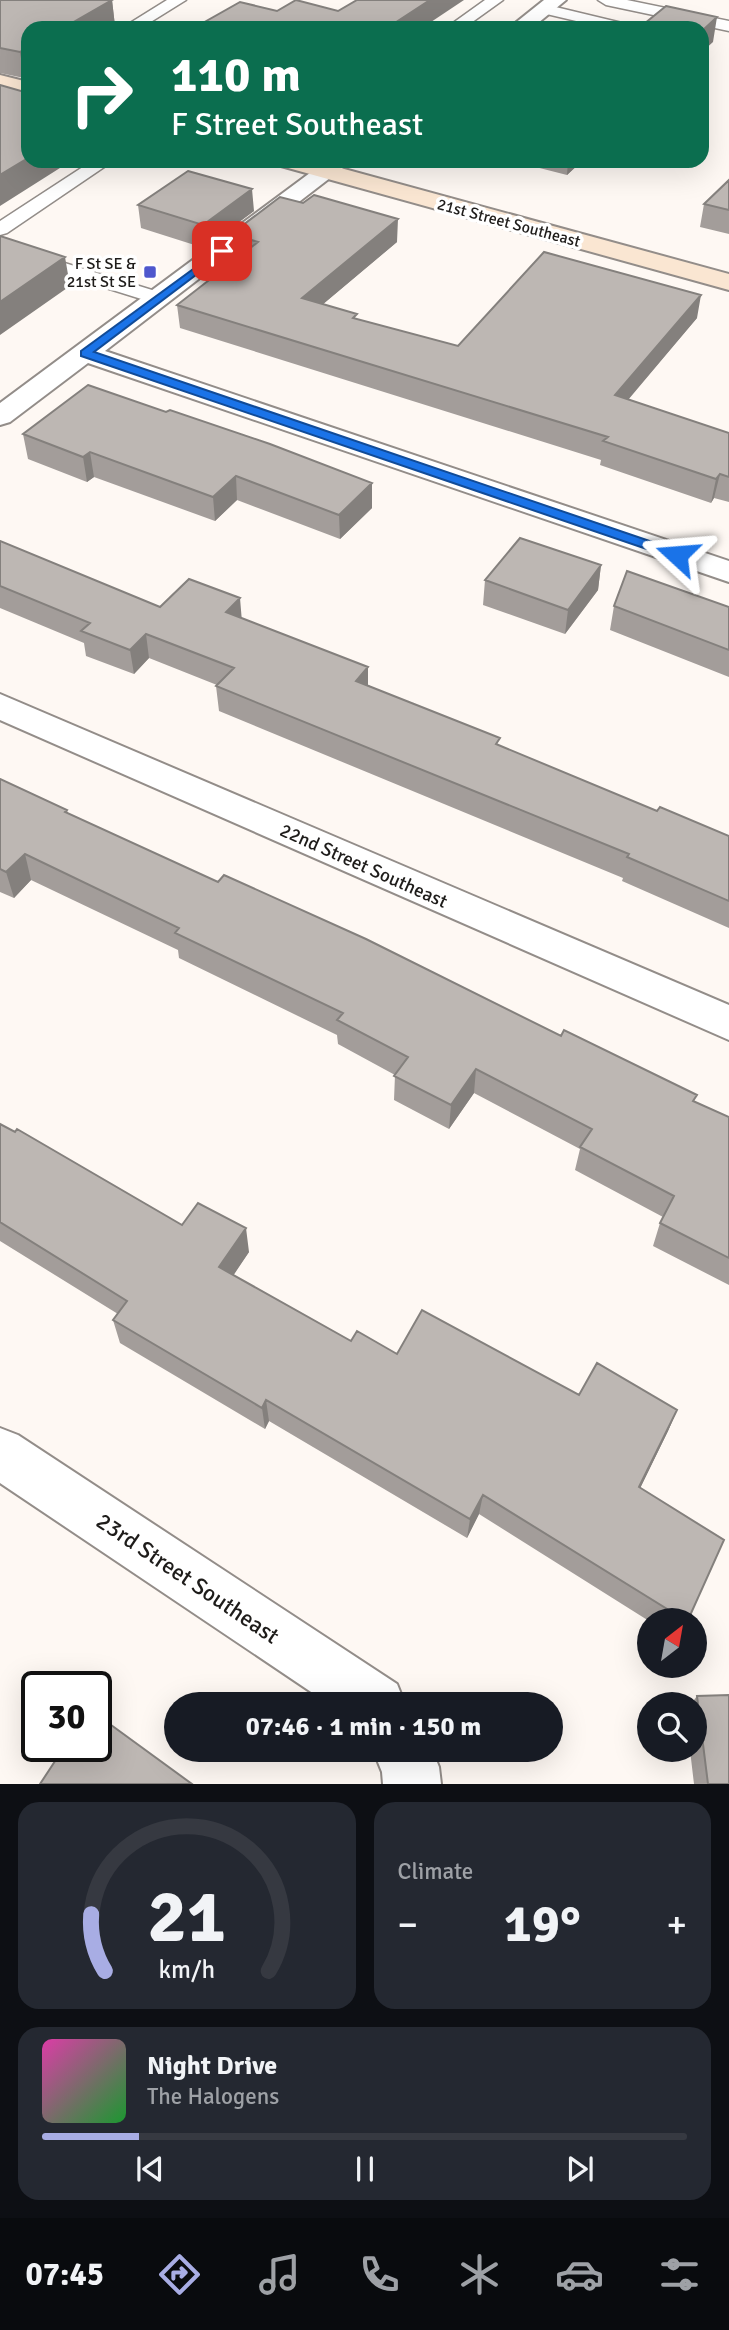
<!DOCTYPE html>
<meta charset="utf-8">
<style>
body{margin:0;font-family:Signika,sans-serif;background:#242831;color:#f1f3f6;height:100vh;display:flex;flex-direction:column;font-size:26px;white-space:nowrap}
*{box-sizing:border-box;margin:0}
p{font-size:23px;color:#9ea1a6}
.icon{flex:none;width:38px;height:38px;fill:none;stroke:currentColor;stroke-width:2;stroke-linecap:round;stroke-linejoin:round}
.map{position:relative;height:1784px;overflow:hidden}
.panel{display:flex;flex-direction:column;gap:18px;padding:18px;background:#0d0f14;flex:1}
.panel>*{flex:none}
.banner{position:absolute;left:21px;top:21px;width:688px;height:147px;border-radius:21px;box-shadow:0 7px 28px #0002;background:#0b6e4f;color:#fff;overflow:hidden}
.needle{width:46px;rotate:31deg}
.tools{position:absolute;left:637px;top:1608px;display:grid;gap:14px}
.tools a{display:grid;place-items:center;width:70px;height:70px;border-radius:50%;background:#171b24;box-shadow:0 7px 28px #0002;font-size:35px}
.speed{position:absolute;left:21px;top:1671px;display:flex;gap:14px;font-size:35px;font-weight:700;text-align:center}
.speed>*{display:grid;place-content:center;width:91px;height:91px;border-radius:50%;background:#171b24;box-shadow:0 7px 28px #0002;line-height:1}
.speed .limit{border:4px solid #111;border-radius:10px;background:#fff;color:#111}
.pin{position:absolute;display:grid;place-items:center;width:60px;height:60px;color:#fff;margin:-30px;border-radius:14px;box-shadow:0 4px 10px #0006}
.me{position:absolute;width:77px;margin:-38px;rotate:289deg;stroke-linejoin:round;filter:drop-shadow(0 0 5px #0008)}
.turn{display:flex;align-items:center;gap:24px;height:147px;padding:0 35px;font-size:32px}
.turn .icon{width:91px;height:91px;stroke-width:2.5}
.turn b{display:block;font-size:49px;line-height:60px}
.big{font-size:52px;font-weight:700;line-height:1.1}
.panel .tile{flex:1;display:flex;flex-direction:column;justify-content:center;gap:10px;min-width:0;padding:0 24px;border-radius:21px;background:#242831}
.panel .dial{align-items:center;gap:0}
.dial svg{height:182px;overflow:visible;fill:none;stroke:#363941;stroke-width:7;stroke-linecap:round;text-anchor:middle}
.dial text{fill:#f1f3f6;stroke:none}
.song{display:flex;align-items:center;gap:21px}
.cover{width:84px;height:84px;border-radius:10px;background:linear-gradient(135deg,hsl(320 70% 55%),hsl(130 70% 35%))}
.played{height:7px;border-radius:4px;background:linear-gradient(90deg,#a8ade4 15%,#363941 15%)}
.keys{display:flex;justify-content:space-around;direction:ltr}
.heat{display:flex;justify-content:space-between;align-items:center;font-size:38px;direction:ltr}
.panel .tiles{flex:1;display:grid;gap:18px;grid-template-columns:1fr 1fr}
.tile:last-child{grid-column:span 2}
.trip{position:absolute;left:164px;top:1692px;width:399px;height:70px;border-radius:35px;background:#171b24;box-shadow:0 7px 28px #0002;font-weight:700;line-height:70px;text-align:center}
.menu{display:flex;height:112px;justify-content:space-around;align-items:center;background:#090b0e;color:#9ea1a6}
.menu .icon{width:49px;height:49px}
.menu .on{color:#a8ade4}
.menu b{font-size:32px;color:#f1f3f6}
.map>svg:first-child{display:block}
</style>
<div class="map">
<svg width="729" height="1784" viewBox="0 0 729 1784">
<rect width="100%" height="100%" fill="#fef8f3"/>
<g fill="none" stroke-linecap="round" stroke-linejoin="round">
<defs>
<path id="lane" d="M167,0H186L141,28H122Z
M485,0H503L464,28H446Z
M598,0H627L729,21V31L606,5Z
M543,4L622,23L625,26L606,28L538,12L535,9Z
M92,161H113L7,233L0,235V221Z
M0,243L165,294L168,298L165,302H151L0,255Z"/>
<path id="street" d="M544,0H566L532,28H509Z
M326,161H352L105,351L729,561V582L88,363L10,422L0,425V403Z
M0,694L729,1005V1040L0,720Z
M0,1428L18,1435L397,1684L405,1704H329L0,1483Z
M373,1750H432L439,1767L441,1784H383L382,1772Z"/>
<path id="secondary" d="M0,75L28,82V95L0,88Z
M278,161H315L729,274V290L281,166Z"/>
</defs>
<use href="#lane" stroke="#938d89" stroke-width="3"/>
<use href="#street" stroke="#938d89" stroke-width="4"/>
<use href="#secondary" stroke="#938d89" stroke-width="4"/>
<use href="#lane" fill="#fff" fill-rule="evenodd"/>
<use href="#street" fill="#fff" fill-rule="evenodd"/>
<use href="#secondary" fill="#fae6d2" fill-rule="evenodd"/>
</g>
<path fill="#a39d9a" d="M0,0H112L115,26L111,28H28V76L24,78L0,73Z
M512,161H582L567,175Z
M729,180V234L700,227L704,204Z
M138,205L254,211L204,248L141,228Z
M231,234L397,242L323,304L357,319L458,346L697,318L628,399L729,433V502L714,498L711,503L600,465L601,460L180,328L177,305L237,258L232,257Z
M88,385L372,508L340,539L237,500L215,521L94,477L87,482L28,459L23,434Z
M0,541L160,607L241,618L368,667V685L500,746L657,811L729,836V928L622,881L623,878L219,711L216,686L217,685L149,658L134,674L86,656L84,643L0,608Z
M601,565L598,590L565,634L483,605L485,580Z
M614,606L729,607V677L610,630Z
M0,779L67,810L68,813L729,1117V1285L653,1246L660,1223L663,1217L575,1170L580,1149L474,1093L449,1129L394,1100L395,1075L338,1044L337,1035L179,958L178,950L31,880L14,898L0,892Z
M0,1124L182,1225L249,1252L233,1275L351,1341L397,1354L579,1395L677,1410L668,1431L640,1488L688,1620L649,1621L479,1514L467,1538L269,1421L265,1429L120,1343L113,1320L118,1314L0,1241Z
M697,1696L729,1784H694L690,1750H695V1704H691Z"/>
<path fill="#84807d" d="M112,0L115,26L111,28H63Z
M430,0H464L422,28H387Z
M717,17L713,42L702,52V31Z
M28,48V76L24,78L20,52Z
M28,158V161H71L0,206V175Z
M568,161H582L567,175Z
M252,189L254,211L204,248L203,225Z
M398,219L397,242L303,321L302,298Z
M65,257L70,286L0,335V302Z
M701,295L697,318L612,419L615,395Z
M90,452L94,477L87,482L83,457Z
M720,474L714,498L711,503L716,479Z
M236,476L237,500L215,521L213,497Z
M372,483V508L340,539L339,515Z
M601,565L598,590L565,634L568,610Z
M240,598L242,622L226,612Z
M146,634L149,658L134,674L130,650Z
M368,667V692L356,681Z
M25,854L31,880L14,898L6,872Z
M476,1069L474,1093L449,1129L451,1105Z
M246,1228L249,1252L223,1291L219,1267Z
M266,1400L269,1421L265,1429L262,1408Z
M677,1410L668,1431L631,1507L639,1487Z
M483,1495L479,1514L467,1538L470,1519Z"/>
<path fill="#bdb7b3" stroke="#84807d" stroke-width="2" d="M0,0H112L63,28H28V48L20,52L0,48Z
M296,0L338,11L357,0H430L387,28H194L240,2L277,11Z
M666,6L717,17L702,31V28H639Z
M0,85L28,93V158L0,175Z
M188,171L252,189L203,225L138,205Z
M729,180V210L704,204Z
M314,195L398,219L302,298L357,314L353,318L458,346L544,252L701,295L615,395L729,433V477L720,474L716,479L603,441L608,437L177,305L258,242L231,234L280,197L303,203Z
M0,236L65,257L0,302Z
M88,385L166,412L170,410L270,444L372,483L339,515L236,476L213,497L90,452L83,457L23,434Z
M520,538L601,565L568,610L485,580Z
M0,541L160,607L189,579L240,598L226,612L368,667L356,681L500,738L496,744L657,811L660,807L729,836V901L627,857L629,854L216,686L234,668L146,634L130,650L81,631L90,623L0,586Z
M627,571L729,607V650L614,606Z
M0,779L67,810L65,812L218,882L224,875L366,939L561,1036L564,1030L697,1095L693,1101L729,1117V1258L660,1223L674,1196L580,1147L592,1129L476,1069L451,1105L394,1076L408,1057L337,1020L343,1013L175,933L179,928L25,854L6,872L0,869Z
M0,1124L15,1132L17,1129L182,1225L198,1203L246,1228L219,1267L351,1341L357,1331L397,1354L422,1310L579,1395L597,1363L677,1410L639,1487L724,1540L688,1620H685L483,1495L470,1519L266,1400L262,1408L113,1320L127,1301L0,1222Z
M729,1695V1784H708L697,1696Z
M96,1714L192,1784H40L65,1746H96Z"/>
<path fill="#1a73e8" stroke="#114b97" stroke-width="2" d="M222,248L225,249V253L94,352L682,552V558H673L81,356V351Z"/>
<rect fill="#4e57cd" stroke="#fff" stroke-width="2.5" x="143" y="265" width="14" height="14" rx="3.5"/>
<g text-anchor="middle" stroke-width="7" stroke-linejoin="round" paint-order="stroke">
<g font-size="16" fill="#1e1c1a" stroke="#fff">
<text transform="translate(509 222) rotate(15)" y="6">21st Street Southeast</text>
</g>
<g font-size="16" fill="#1e1c1a" stroke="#fff" text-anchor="end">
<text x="136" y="269">F St SE &amp;<tspan x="136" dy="18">21st St SE</tspan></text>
</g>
<g font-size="19" fill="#1e1c1a" stroke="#fff">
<text transform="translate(364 865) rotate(24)" y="7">22nd Street Southeast</text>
</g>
<g font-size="23" fill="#1e1c1a" stroke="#fff">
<text transform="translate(188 1578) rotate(34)" y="8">23rd Street Southeast</text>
</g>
</g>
</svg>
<div class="tools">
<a><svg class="needle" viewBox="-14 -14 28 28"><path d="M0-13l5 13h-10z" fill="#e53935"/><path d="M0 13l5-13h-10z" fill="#9ea1a6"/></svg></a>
<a><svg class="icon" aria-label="search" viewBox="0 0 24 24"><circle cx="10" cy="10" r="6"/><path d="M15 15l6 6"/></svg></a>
</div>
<div class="speed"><div class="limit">30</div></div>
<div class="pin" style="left:222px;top:251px;background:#d93025"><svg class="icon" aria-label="arrive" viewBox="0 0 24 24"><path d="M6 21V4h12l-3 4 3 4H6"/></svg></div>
<svg class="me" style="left:677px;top:555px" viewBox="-20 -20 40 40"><path d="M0-17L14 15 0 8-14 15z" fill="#1a73e8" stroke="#fff" stroke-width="4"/></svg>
<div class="trip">07:46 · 1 min · 150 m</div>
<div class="banner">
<div class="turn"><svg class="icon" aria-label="right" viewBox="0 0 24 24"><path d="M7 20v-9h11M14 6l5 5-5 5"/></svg><div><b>110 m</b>F Street Southeast</div></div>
</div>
</div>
<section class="panel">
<div class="tiles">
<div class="tile dial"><svg viewBox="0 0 100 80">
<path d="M14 69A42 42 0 1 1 86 69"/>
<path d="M14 69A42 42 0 0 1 8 44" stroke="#a8ade4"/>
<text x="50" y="56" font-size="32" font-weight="700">21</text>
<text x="50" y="72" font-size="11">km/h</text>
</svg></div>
<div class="tile"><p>Climate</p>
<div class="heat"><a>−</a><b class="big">19°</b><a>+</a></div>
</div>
<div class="tile">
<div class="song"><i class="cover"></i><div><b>Night Drive</b><p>The Halogens</p></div></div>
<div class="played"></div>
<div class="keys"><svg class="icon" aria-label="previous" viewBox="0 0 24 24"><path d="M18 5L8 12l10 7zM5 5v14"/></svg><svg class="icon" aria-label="pause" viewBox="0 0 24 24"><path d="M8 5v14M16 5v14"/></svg><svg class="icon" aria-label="next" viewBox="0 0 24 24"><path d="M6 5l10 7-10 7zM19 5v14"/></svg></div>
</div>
</div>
</section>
<nav class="menu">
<b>07:45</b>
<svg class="icon on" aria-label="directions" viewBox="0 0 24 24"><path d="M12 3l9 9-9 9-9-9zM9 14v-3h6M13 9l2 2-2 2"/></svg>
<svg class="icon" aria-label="music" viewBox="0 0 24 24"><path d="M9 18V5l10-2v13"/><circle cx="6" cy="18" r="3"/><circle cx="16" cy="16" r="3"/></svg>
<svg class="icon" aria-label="phone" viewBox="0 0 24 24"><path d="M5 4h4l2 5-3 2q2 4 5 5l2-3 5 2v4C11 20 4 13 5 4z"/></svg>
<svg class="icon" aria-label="climate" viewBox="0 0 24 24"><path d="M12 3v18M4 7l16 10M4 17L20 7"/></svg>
<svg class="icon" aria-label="car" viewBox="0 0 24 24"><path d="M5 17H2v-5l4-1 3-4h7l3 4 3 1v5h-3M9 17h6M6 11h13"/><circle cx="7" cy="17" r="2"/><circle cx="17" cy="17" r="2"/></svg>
<svg class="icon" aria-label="filters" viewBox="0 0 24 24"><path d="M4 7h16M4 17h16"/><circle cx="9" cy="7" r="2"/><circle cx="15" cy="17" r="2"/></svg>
</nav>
